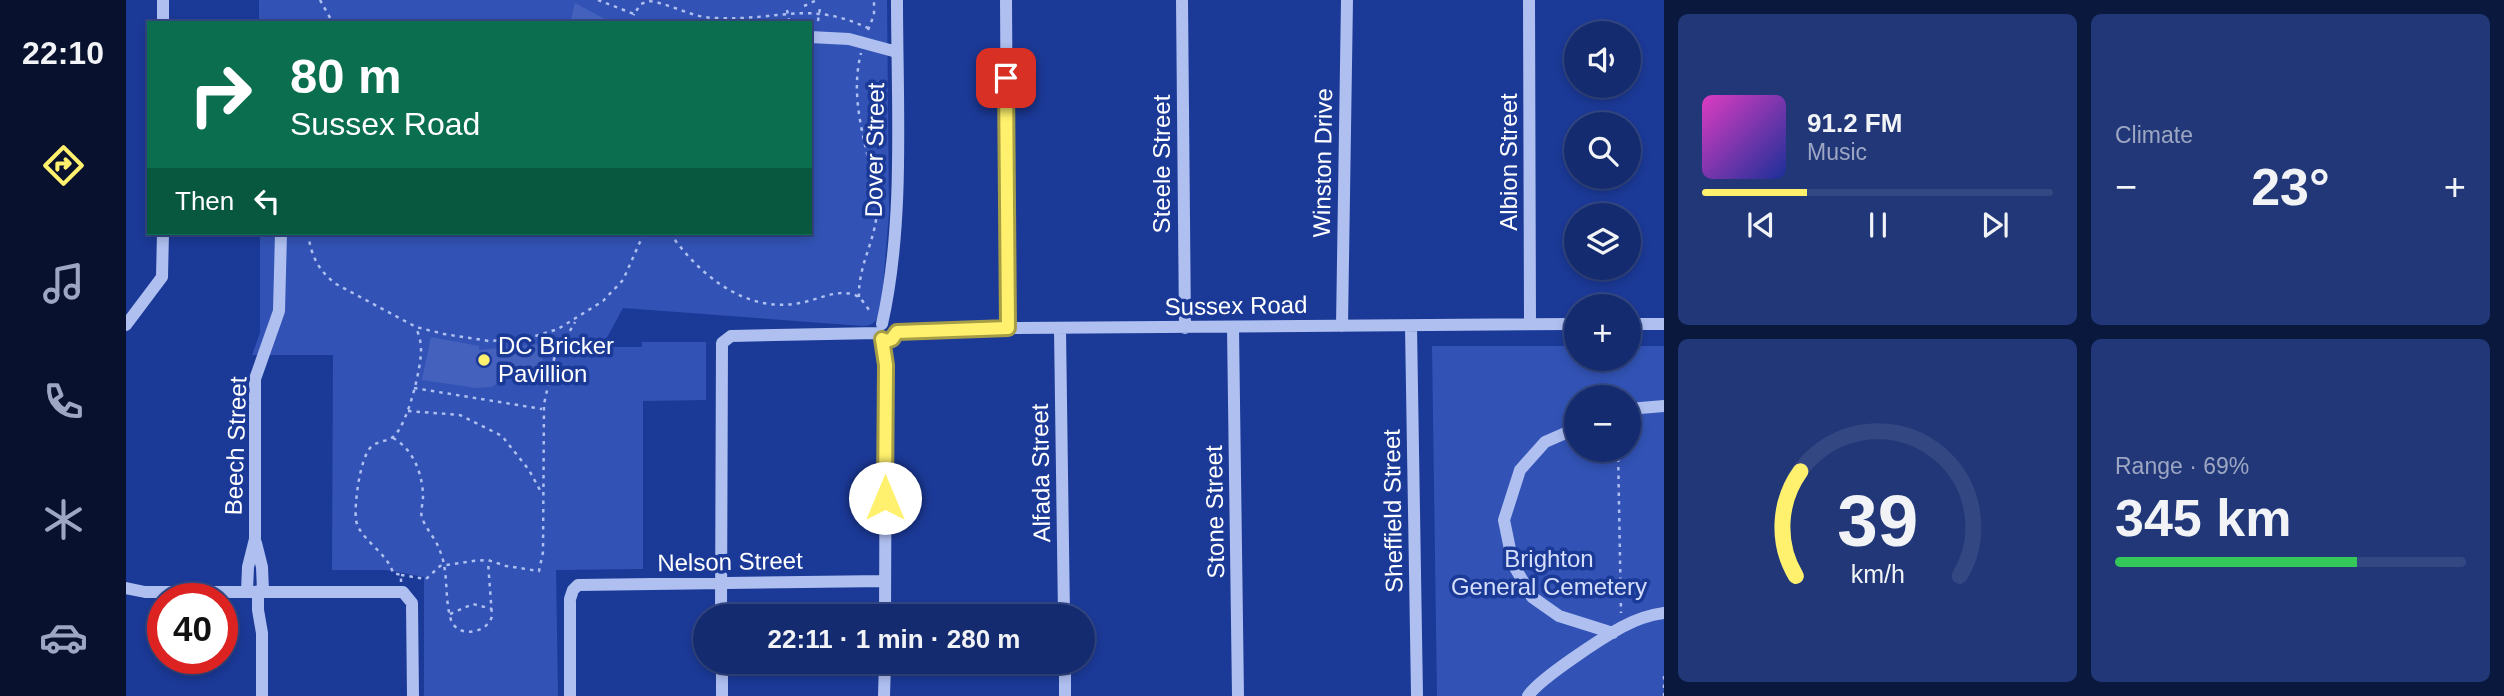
<!DOCTYPE html>
<meta charset="utf-8">
<style>
body{margin:0;font-family:Helvetica,sans-serif;background:#213778;color:#f1f3f6;height:100vh;display:flex;flex-direction:column;font-size:26px;white-space:nowrap}
*{box-sizing:border-box;margin:0}
p{font-size:23px;color:#9da7c3}
.icon{flex:none;width:38px;height:38px;fill:none;stroke:currentColor;stroke-width:2;stroke-linecap:round;stroke-linejoin:round}
.map{position:relative;flex:1;overflow:hidden}
.sheet{display:flex;flex-direction:column;gap:14px;padding:14px;background:#0b183e;width:840px}
.sheet>*{flex:none}
.hud{position:absolute;left:21px;top:21px;width:665px;height:214px;border-radius:0px;box-shadow:0 4px 10px #0003,0 0 0 2px #334783;background:#0b6e4f;color:#fff;overflow:hidden}
.buttons{position:absolute;left:1438px;top:21px;display:grid;gap:14px}
.buttons a{display:grid;place-items:center;width:77px;height:77px;border-radius:50%;background:#142b70;box-shadow:0 4px 10px #0003,0 0 0 2px #334783;font-size:35px}
.speed{position:absolute;left:21px;top:583px;display:flex;gap:14px;font-size:35px;font-weight:700;text-align:center}
.speed>*{display:grid;place-content:center;width:91px;height:91px;border-radius:50%;background:#142b70;box-shadow:0 4px 10px #0003,0 0 0 2px #334783;line-height:1}
.speed .limit{border:10px solid #d22;background:#fff;color:#111}
.pin{position:absolute;display:grid;place-items:center;width:60px;height:60px;color:#fff;margin:-30px;border-radius:14px;box-shadow:0 4px 10px #0006}
.me{position:absolute;width:77px;margin:-38px;rotate:0deg;stroke-linejoin:round;filter:drop-shadow(0 0 5px #0008)}
.turn{display:flex;align-items:center;gap:24px;height:147px;padding:0 28px;font-size:32px}
.turn .icon{width:91px;height:91px;stroke-width:2.5}
.turn b{display:block;font-size:49px;line-height:60px}
.then{display:flex;align-items:center;height:66px;padding:0 28px;background:#0003;gap:14px;font-size:26px}
.big{font-size:52px;font-weight:700;line-height:1.1}
.sheet .widget{flex:1;display:flex;flex-direction:column;justify-content:center;gap:10px;min-width:0;padding:0 24px;border-radius:10px;background:#213778}
.sheet .dial{align-items:center;gap:0}
.dial svg{height:182px;overflow:visible;fill:none;stroke:#334783;stroke-width:7;stroke-linecap:round;text-anchor:middle}
.dial text{fill:#f1f3f6;stroke:none}
.song{display:flex;align-items:center;gap:21px}
.cover{width:84px;height:84px;border-radius:10px;background:linear-gradient(135deg,hsl(310 70% 55%),hsl(230 70% 35%))}
.played{height:7px;border-radius:4px;background:linear-gradient(90deg,#fff16d 30%,#334783 30%)}
.keys{display:flex;justify-content:space-around;direction:ltr}
.heat{display:flex;justify-content:space-between;align-items:center;font-size:38px;direction:ltr}
.charge{height:10px;border-radius:5px;background:linear-gradient(90deg,#34c759 69%,#334783 0)}
.sheet .tiles{flex:1;display:grid;gap:14px;grid-template-columns:repeat(2,1fr)}
.trip{position:absolute;left:567px;top:604px;width:402px;height:70px;border-radius:35px;background:#142b70;box-shadow:0 4px 10px #0003,0 0 0 2px #334783;font-weight:700;line-height:70px;text-align:center}
main{display:flex;flex:1;min-height:0}
.dock{display:flex;flex-direction:column;width:126px;justify-content:space-around;align-items:center;background:#08112d;color:#9da7c3}
.dock .icon{width:49px;height:49px}
.dock .current{color:#fff16d}
.dock b{font-size:32px;color:#f1f3f6}
.map>svg:first-child{display:block}
</style>
<main>
<nav class="dock">
<b>22:10</b>
<svg class="icon current" aria-label="directions" viewBox="0 0 24 24"><path d="M12 3l9 9-9 9-9-9zM9 14v-3h6M13 9l2 2-2 2"/></svg>
<svg class="icon" aria-label="music" viewBox="0 0 24 24"><path d="M9 18V5l10-2v13"/><circle cx="6" cy="18" r="3"/><circle cx="16" cy="16" r="3"/></svg>
<svg class="icon" aria-label="phone" viewBox="0 0 24 24"><path d="M5 4h4l2 5-3 2q2 4 5 5l2-3 5 2v4C11 20 4 13 5 4z"/></svg>
<svg class="icon" aria-label="climate" viewBox="0 0 24 24"><path d="M12 3v18M4 7l16 10M4 17L20 7"/></svg>
<svg class="icon" aria-label="car" viewBox="0 0 24 24"><path d="M5 17H2v-5l4-1 3-4h7l3 4 3 1v5h-3M9 17h6M6 11h13"/><circle cx="7" cy="17" r="2"/><circle cx="17" cy="17" r="2"/></svg>
</nav>
<div class="map">
<svg width="1538" height="696" viewBox="0 0 1538 696">
<rect width="100%" height="100%" fill="#1b3996"/>
<path fill="#3253b5" fill-rule="evenodd" d="M133,0H761L763,213L755,310C751,320 748,326 737,326L497,308L476,347H516V342H580V400L517,401V569L430,570L432,696H298V577L260,570H206L207,355H126L134,333V233H684V23H133Z
M1306,346H1451V359H1503V346H1538V696H1311ZM1451,397H1503V450H1451Z"/>
<path fill="#4462bd" d="M449,3L486,23H444Z
M305,337L353,346V350L415,344L417,369L378,375L374,382L365,387L350,388L296,380Z"/>
<g fill="none" stroke-linecap="round" stroke-linejoin="round">
<path stroke="#aebff0" stroke-width="2.5" stroke-dasharray="3.5 5" stroke-linecap="butt" d="M194,0L207,23
M472,0L508,14L515,4L523,1C546,4 566,18 590,18C653,21 682,0 742,28
M678,6L691,0
M661,10L663,20
M692,21L694,8
M504,23L508,14
M636,23L637,15
M742,30L748,15V0
M182,233C185,256 192,270 210,284L290,327L318,334L363,341L403,338L432,329L477,301L497,280L518,233
M544,233C572,274 620,314 674,303C691,300 708,290 726,294C735,296 740,306 745,313
M733,297C732,264 750,241 751,209C747,157 721,108 735,53
M288,388L416,409
M282,411L334,415L376,436L403,470L415,492
M267,438C287,449 297,474 297,497C297,503 294,512 296,518C300,529 310,539 314,551C323,572 318,598 325,620C332,639 362,633 366,616L362,562
M1492,450L1495,613
M275,575L300,579L314,566L347,561L362,560L380,566L413,571L417,552L418,404L428,359L449,322
M275,582V575L267,573C261,552 233,539 230,520C228,504 234,458 245,447C252,440 263,442 269,435C282,422 296,366 295,348C295,341 292,333 290,327
M324,614L347,604L366,609
M1538,676V696"/>
<path stroke="#aebff0" stroke-width="12" d="M37,0V23
M880,0L882,328
M1056,0L1059,328
M1403,0L1404,324
M684,37L723,39L771,52
M756,324C779,223 771,104 771,0
M1503,324H1538
M0,325L36,277L37,233
M1216,326L1221,0
M1285,326L1291,696
M1107,328L1112,696
M934,329L938,616
M771,332L882,328L1451,324
M756,339L760,365L759,616
M1503,409L1538,406
M1451,428L1419,442L1394,470L1378,520L1387,564L1406,597L1433,616L1487,633
M130,543L136,567L137,591
M0,588L19,592H277L286,603L287,696
M121,591L122,567L129,539V379L153,311L155,233
M132,591V610L136,633V696
M595,616L596,343L605,336L752,333
M596,662V696
M939,662V696
M444,696V599L447,590L452,585L759,581
M758,696L759,662
M1402,696C1413,679 1476,638 1496,627C1509,620 1523,615 1538,613"/>
</g>
<g fill="none" stroke-linecap="round" stroke-linejoin="round">
<defs>
<path id="route" d="M759,498L760,365L756,339L761,341L766,339L771,332L882,328L880,78"/>
</defs>
<use href="#route" stroke="#a69d47" stroke-width="18"/>
<use href="#route" stroke="#fff16d" stroke-width="12"/>
</g>
<circle fill="#fff16d" stroke="#1b3996" stroke-width="2.5" cx="358" cy="360" r="7"/>
<g text-anchor="middle" stroke-width="7" stroke-linejoin="round" paint-order="stroke">
<g font-size="24" fill="#fff" stroke="#1b3996">
<text transform="translate(749 150) rotate(-89)" y="8">Dover Street</text>
<text transform="translate(1383 162) rotate(-90)" y="8">Albion Street</text>
<text transform="translate(1197 163) rotate(-89)" y="8">Winston Drive</text>
<text transform="translate(1036 164) rotate(-90)" y="8">Steele Street</text>
<text transform="translate(1110 306) rotate(-1)" y="8">Sussex Road</text>
<text transform="translate(110 446) rotate(-88)" y="8">Beech Street</text>
<text transform="translate(915 473) rotate(-91)" y="8">Alfada Street</text>
<text transform="translate(1267 511) rotate(-91)" y="8">Sheffield Street</text>
<text transform="translate(1089 512) rotate(-91)" y="8">Stone Street</text>
<text transform="translate(604 562) rotate(-1)" y="8">Nelson Street</text>
</g>
<g font-size="24" fill="#fff" stroke="#1b3996" text-anchor="start">
<text x="372" y="354">DC Bricker<tspan x="372" dy="28">Pavillion</tspan></text>
</g>
<g font-size="24" fill="#d5dffb" stroke="#1b3996">
<text x="1423" y="567">Brighton<tspan x="1423" dy="28">General Cemetery</tspan></text>
</g>
</g>
</svg>
<div class="buttons">
<a><svg class="icon" aria-label="sound" viewBox="0 0 24 24"><path d="M4 9h4l5-4v14l-5-4H4zM17 9q2 3 0 6"/></svg></a>
<a><svg class="icon" aria-label="search" viewBox="0 0 24 24"><circle cx="10" cy="10" r="6"/><path d="M15 15l6 6"/></svg></a>
<a><svg class="icon" aria-label="layers" viewBox="0 0 24 24"><path d="M12 4l9 5-9 5-9-5zM3 14l9 5 9-5"/></svg></a>
<a>+</a>
<a>−</a>
</div>
<div class="speed"><div class="limit">40</div></div>
<div class="pin" style="left:880px;top:78px;background:#d93025"><svg class="icon" aria-label="arrive" viewBox="0 0 24 24"><path d="M6 21V4h12l-3 4 3 4H6"/></svg></div>
<svg class="me" style="left:759px;top:498px" viewBox="-20 -20 40 40"><circle r="19" fill="#fff"/><path d="M0-13L10 11 0 6-10 11z" fill="#fff16d"/></svg>
<div class="trip">22:11 · 1 min · 280 m</div>
<div class="hud">
<div class="turn"><svg class="icon" aria-label="right" viewBox="0 0 24 24"><path d="M7 20v-9h11M14 6l5 5-5 5"/></svg><div><b>80 m</b>Sussex Road</div></div>
<div class="then">Then<svg class="icon" aria-label="left" viewBox="0 0 24 24"><path d="M17 20v-9H6M10 6l-5 5 5 5"/></svg></div>
</div>
</div>
<section class="sheet">
<div class="tiles">
<div class="widget">
<div class="song"><i class="cover"></i><div><b>91.2 FM</b><p>Music</p></div></div>
<div class="played"></div>
<div class="keys"><svg class="icon" aria-label="previous" viewBox="0 0 24 24"><path d="M18 5L8 12l10 7zM5 5v14"/></svg><svg class="icon" aria-label="pause" viewBox="0 0 24 24"><path d="M8 5v14M16 5v14"/></svg><svg class="icon" aria-label="next" viewBox="0 0 24 24"><path d="M6 5l10 7-10 7zM19 5v14"/></svg></div>
</div>
<div class="widget"><p>Climate</p>
<div class="heat"><a>−</a><b class="big">23°</b><a>+</a></div>
</div>
<div class="widget dial"><svg viewBox="0 0 100 80">
<path d="M14 69A42 42 0 1 1 86 69"/>
<path d="M14 69A42 42 0 0 1 16 23" stroke="#fff16d"/>
<text x="50" y="56" font-size="32" font-weight="700">39</text>
<text x="50" y="72" font-size="11">km/h</text>
</svg></div>
<div class="widget"><p>Range · 69%</p><b class="big">345 km</b><div class="charge"></div></div>
</div>
</section>
</main>
